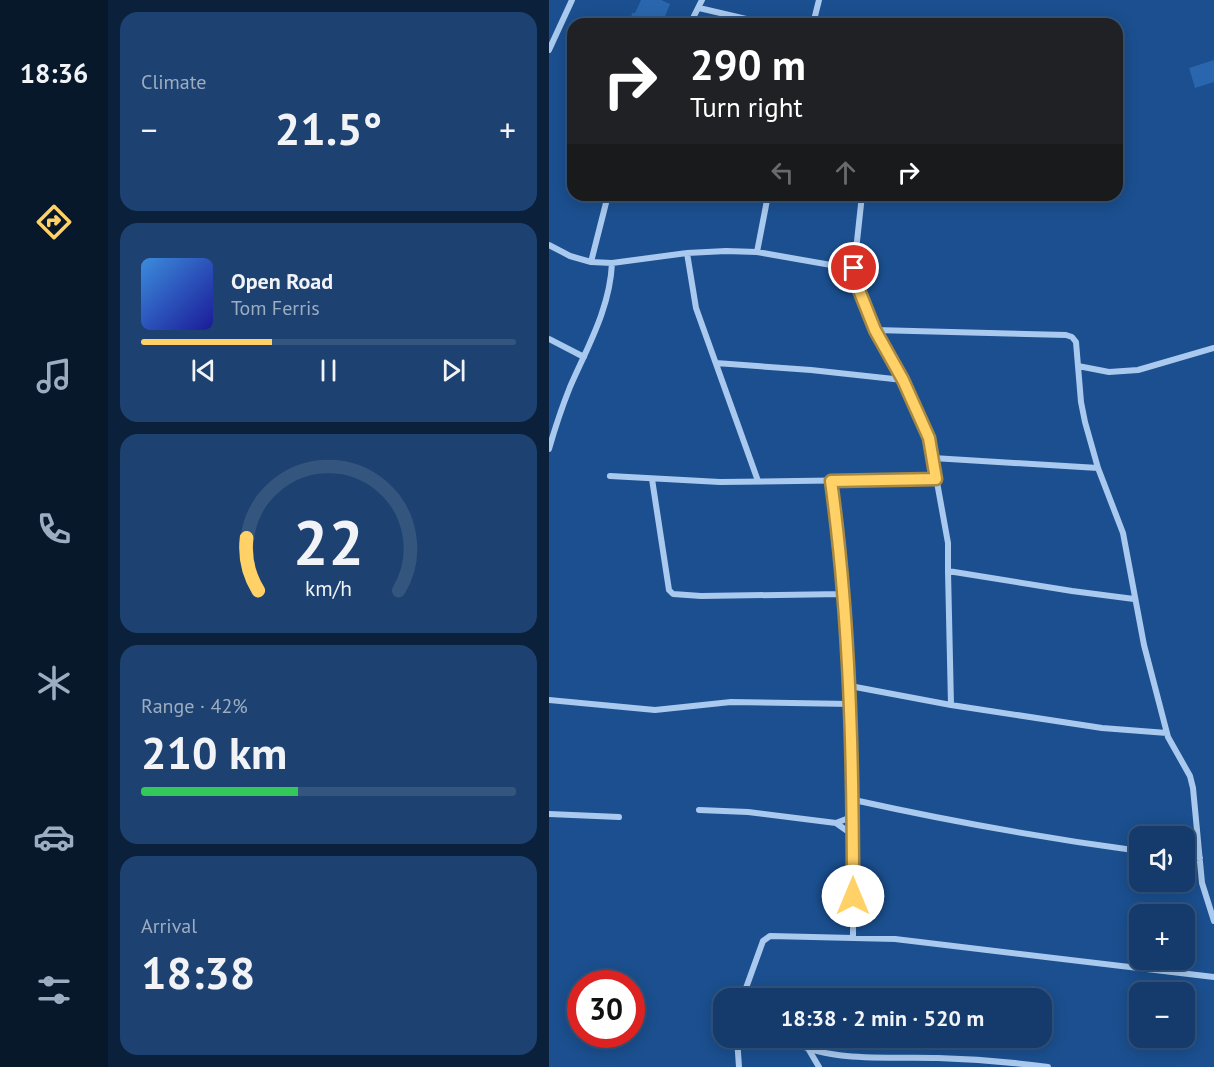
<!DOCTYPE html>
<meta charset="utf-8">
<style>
body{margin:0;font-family:"PT Sans",sans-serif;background:#1d4271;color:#f1f3f6;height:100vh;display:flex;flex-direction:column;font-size:22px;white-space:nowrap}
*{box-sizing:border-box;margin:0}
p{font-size:20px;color:#9dadc1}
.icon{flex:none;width:33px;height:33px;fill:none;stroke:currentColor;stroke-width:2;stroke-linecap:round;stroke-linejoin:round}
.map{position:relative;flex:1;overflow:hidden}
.drawer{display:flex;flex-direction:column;gap:12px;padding:12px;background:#0b203b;width:441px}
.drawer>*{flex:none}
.hud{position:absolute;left:18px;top:18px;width:556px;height:183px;border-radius:18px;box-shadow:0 3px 15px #0003,0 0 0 2px #33557e;background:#202124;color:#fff;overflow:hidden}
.tools{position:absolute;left:580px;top:826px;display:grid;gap:12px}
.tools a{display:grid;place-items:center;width:66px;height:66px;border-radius:12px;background:#143b6b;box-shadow:0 3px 15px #0003,0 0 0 2px #33557e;font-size:30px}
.speed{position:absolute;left:18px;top:970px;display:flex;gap:12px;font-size:30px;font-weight:700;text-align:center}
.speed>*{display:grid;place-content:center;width:78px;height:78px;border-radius:50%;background:#143b6b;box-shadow:0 3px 15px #0003,0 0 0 2px #33557e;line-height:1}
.speed .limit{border:9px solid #d22;background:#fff;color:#111}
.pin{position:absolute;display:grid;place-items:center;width:51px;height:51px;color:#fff;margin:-26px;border:3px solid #fff;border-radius:50%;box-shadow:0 2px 6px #0007}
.me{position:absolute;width:66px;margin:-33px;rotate:0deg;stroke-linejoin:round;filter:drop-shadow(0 0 4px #0008)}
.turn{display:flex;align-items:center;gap:21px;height:126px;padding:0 24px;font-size:27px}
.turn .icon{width:78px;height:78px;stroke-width:2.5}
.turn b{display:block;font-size:42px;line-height:51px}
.lanes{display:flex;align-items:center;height:57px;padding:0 24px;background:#0003;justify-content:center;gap:30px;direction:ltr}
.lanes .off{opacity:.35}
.big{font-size:45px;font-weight:700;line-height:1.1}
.drawer .tile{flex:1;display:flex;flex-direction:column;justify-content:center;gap:9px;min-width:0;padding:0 21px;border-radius:18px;background:#1d4271}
.drawer .dial{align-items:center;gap:0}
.dial svg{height:156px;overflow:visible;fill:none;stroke:#33557e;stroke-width:7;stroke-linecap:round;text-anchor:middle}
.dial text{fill:#f1f3f6;stroke:none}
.song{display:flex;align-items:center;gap:18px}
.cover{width:72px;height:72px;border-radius:9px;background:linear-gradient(135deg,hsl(210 70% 55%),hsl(240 70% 35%))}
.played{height:6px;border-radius:3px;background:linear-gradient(90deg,#ffd166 35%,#33557e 35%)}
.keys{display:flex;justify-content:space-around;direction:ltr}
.heat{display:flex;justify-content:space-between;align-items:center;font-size:33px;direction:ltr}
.charge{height:9px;border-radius:4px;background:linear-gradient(90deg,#34c759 42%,#33557e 0)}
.trip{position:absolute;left:164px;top:988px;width:339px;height:60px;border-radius:18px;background:#143b6b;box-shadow:0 3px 15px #0003,0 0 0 2px #33557e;font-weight:700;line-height:60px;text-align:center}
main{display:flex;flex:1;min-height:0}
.tab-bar{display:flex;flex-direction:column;width:108px;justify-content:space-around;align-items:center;background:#08182b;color:#9dadc1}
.tab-bar .icon{width:42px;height:42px}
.tab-bar .active{color:#ffd166}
.tab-bar b{font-size:27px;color:#f1f3f6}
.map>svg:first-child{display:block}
</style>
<main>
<nav class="tab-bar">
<b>18:36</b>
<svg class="icon active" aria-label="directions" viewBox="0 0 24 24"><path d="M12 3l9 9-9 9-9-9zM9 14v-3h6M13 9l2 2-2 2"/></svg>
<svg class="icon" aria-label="music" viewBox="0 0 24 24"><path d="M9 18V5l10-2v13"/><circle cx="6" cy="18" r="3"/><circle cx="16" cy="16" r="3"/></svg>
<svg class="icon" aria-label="phone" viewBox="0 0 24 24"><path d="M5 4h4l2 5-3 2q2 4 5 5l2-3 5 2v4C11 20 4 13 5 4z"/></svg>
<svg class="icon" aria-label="climate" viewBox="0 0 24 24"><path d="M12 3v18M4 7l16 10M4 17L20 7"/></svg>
<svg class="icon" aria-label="car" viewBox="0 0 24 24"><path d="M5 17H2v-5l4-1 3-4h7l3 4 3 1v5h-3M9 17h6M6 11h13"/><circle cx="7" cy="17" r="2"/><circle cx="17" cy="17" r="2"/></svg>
<svg class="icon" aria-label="filters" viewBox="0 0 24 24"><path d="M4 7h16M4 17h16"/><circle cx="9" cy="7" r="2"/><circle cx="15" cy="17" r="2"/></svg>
</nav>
<section class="drawer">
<div class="tile"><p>Climate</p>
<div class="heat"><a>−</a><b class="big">21.5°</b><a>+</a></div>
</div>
<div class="tile">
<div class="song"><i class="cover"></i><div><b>Open Road</b><p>Tom Ferris</p></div></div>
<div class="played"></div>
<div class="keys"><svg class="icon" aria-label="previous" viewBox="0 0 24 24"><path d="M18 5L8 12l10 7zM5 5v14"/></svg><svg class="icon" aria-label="pause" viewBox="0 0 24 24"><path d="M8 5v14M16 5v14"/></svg><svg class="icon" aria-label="next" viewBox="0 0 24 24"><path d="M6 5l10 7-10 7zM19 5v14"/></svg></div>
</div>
<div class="tile dial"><svg viewBox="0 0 100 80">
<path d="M14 69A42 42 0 1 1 86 69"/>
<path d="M14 69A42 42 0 0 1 8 42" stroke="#ffd166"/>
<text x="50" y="56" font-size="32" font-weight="700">22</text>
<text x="50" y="72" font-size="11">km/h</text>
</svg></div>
<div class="tile"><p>Range · 42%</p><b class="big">210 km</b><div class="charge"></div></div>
<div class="tile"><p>Arrival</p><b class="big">18:38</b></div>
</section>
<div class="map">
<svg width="665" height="1067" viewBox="0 0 665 1067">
<rect width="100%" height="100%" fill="#1b4f8f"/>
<path fill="#2a66ad" d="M92,0H112L121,4L113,24H81L83,13H86Z
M665,60V82L646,88L640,68Z"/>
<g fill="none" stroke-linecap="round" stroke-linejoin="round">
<path stroke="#a9c9ee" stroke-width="6" d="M150,8L219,24
M141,24L153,0
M264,24L270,0
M0,50L23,0
M313,195L305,269L310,290L326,330L354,380L380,438L399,543V571L523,591L585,599
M0,245L21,256L42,262L63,263L138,253L177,251L208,252L305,269
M208,252L219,195
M138,253L147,308L209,481
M42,262L59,195
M326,330L517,335L523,337L527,342L532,402L536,422L549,468L574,533L595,645L619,737L641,776L644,788L653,883L665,921
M0,339L35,357
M167,363L262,370L354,380
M529,366L560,372L589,370L665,348
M0,449C6,428 13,407 21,387C39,346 61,308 63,263
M384,458L549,468
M61,476L171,482L387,479
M103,479L120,590L124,594L152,596L294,594
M282,481C303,632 305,784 304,937
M399,571L402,705L553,728L618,733
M301,686L402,705
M0,700L106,710L182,702L302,704
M305,800C400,821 494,838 591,851
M150,810L199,812L287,823L304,835
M0,814L70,817
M287,823L305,816
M636,856L651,858
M193,999L214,941L221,936L346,939L665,977
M188,1038L190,1067
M237,1038C277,1064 343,1056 389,1058C426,1059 462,1062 499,1067
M260,1050L270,1067"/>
</g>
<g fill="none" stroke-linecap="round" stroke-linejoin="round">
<defs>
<path id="route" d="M304,896C304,757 301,619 282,481L387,479L380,438L354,380L326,330L310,290L305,268"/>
</defs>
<use href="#route" stroke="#a68842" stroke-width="15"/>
<use href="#route" stroke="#ffd166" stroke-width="10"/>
</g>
</svg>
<div class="tools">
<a><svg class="icon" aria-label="sound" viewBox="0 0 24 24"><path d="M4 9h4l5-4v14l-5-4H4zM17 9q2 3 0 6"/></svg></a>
<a>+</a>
<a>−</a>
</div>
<div class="speed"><div class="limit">30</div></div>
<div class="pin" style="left:305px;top:268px;background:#d93025"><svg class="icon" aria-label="arrive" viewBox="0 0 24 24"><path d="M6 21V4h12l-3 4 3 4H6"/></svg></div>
<svg class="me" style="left:304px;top:896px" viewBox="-20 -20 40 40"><circle r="19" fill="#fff"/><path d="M0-13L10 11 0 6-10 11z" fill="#ffd166"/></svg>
<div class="trip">18:38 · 2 min · 520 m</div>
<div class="hud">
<div class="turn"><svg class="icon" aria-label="right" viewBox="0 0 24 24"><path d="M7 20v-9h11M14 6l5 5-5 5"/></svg><div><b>290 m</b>Turn right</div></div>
<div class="lanes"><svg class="icon off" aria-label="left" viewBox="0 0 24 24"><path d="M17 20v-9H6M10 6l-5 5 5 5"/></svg><svg class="icon off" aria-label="ahead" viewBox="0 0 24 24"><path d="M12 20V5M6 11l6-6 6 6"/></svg><svg class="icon" aria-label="right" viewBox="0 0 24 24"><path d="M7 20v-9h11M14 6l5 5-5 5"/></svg></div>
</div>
</div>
</main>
